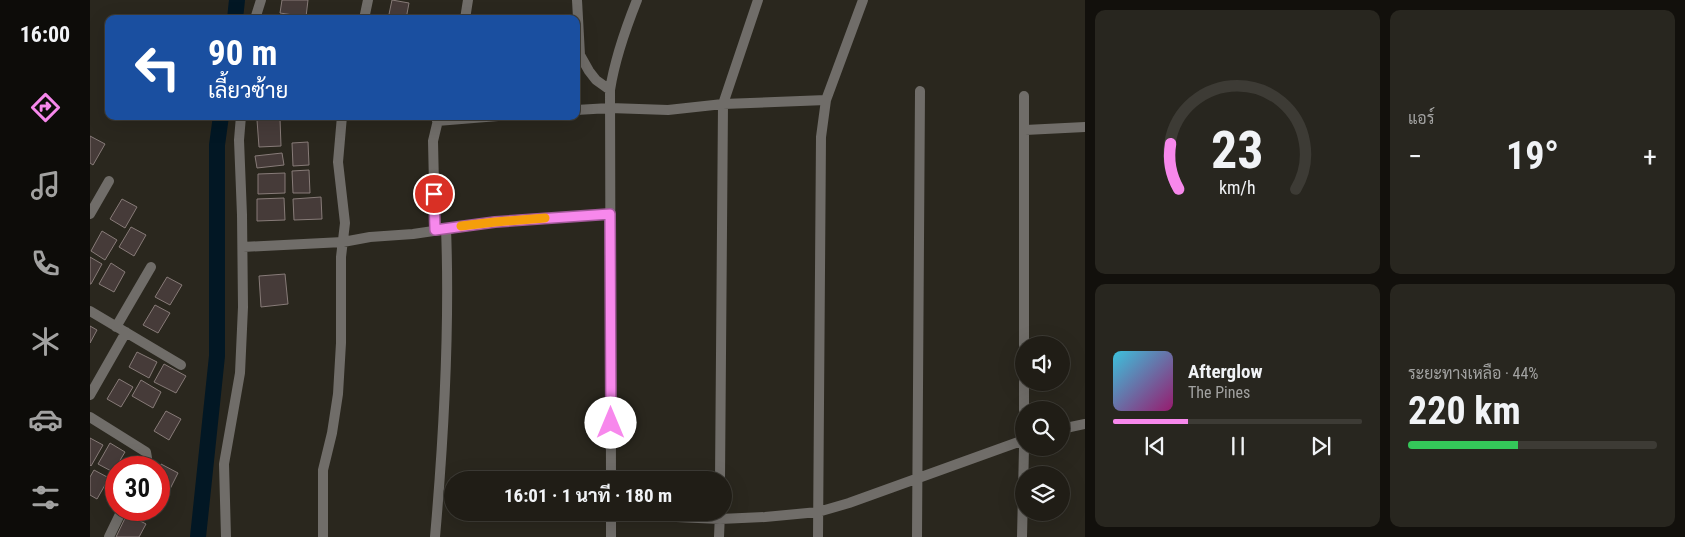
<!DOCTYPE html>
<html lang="th">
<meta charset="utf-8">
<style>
body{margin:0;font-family:"Roboto Condensed",Sarabun,sans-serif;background:#28261f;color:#f1f3f6;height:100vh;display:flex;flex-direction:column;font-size:19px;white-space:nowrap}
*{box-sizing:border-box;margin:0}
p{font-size:16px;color:#a2a2a1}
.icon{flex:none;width:28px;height:28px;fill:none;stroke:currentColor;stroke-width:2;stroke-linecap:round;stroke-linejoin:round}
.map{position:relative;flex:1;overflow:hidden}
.sheet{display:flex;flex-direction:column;gap:10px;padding:10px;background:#12100c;width:600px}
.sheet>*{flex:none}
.top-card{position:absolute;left:15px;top:15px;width:475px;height:105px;border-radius:10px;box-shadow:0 5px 20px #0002,0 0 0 1px #3d3b35;background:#1a4fa0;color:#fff;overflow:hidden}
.tools{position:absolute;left:925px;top:336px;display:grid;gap:10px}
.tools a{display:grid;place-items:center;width:55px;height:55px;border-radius:50%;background:#201d16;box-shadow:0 5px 20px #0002,0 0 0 1px #3d3b35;font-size:25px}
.speed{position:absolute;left:15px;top:456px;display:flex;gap:10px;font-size:25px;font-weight:700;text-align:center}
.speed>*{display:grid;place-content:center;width:65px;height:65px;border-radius:50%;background:#201d16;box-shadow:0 5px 20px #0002,0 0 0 1px #3d3b35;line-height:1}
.speed .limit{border:8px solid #d22;background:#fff;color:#111}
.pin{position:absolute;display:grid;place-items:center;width:42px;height:42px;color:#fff;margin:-21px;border:2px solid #fff;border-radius:50%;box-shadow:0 1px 5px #0007}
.me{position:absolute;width:55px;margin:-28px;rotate:0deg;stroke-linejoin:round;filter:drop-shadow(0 0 4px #0008)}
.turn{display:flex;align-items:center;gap:18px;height:105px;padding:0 20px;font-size:22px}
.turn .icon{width:65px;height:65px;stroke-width:2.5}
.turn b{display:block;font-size:35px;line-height:42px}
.big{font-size:38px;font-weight:700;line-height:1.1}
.sheet .tile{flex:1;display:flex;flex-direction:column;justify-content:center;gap:8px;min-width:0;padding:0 18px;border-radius:10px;background:#28261f}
.sheet .dial{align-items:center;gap:0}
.dial svg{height:130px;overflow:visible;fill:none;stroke:#3d3b35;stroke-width:7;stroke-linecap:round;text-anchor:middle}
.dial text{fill:#f1f3f6;stroke:none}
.song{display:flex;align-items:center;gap:15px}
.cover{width:60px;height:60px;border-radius:8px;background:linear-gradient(135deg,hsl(190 70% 55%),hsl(320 70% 35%))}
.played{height:5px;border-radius:2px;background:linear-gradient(90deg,#f788ec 30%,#3d3b35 30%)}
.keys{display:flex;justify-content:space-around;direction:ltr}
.heat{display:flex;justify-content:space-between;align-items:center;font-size:28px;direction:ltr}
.charge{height:8px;border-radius:4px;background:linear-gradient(90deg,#34c759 44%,#3d3b35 0)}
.sheet .tiles{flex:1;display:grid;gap:10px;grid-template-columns:repeat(2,1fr)}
.trip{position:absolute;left:354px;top:471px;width:288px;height:50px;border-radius:25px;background:#201d16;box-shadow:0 5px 20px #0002,0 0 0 1px #3d3b35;font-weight:700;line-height:50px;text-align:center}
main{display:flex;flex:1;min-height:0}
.tab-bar{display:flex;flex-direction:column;width:90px;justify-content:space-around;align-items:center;background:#0d0c09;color:#a2a2a1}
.tab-bar .icon{width:35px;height:35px}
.tab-bar .selected{color:#f788ec}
.tab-bar b{font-size:22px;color:#f1f3f6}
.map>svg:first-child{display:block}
</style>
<main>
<nav class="tab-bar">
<b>16:00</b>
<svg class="icon selected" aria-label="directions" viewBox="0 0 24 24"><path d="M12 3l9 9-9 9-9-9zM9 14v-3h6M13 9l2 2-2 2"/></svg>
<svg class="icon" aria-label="music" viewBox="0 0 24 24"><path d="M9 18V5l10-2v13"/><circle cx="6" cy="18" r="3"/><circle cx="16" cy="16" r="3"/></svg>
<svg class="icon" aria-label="phone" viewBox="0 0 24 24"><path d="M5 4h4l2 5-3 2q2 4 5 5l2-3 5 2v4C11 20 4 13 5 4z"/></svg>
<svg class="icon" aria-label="climate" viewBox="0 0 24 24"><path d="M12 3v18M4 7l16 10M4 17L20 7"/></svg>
<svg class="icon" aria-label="car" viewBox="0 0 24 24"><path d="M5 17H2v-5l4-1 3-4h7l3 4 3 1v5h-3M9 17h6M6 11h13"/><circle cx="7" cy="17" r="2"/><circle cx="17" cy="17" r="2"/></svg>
<svg class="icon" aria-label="filters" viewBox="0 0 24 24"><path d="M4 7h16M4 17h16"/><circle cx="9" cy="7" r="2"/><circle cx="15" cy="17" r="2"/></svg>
</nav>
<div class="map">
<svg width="995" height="537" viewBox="0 0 995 537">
<rect width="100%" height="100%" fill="#2a271e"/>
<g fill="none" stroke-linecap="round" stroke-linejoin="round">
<path stroke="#021724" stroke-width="16" d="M145,19L147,0
M108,537L127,356V145L131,116"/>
</g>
<path fill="#463b39" stroke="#877b78" d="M192,0H218L216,17L190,13Z
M302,0L319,3L316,19H298Z
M190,119L191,146L169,147L167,120Z
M0,136L15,144L3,165L0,163Z
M218,142L219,165L203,166L202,143Z
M192,153L194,165L167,168L165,156Z
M219,170L220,193H203L202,171Z
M195,173V193L168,194V174Z
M231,197L232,219L204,220L203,199Z
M194,198L195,220L167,221V199Z
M32,199L47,207L35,228L20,219Z
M41,227L56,235L44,256L29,247Z
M12,231L27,240L15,260L1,251Z
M0,257L12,264L1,284H0Z
M21,263L35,272L24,292L9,284Z
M195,274L198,304L171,307L169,276Z
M77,277L92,285L80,305L65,297Z
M65,305L80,313L68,333L53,325Z
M0,326L7,330L0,343Z
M47,352L67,362L59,378L39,367Z
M74,364L96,376L86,393L64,382Z
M29,379L43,387L31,407L17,399Z
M51,380L71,392L63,408L42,396Z
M76,411L91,419L79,440L64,431Z
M0,438L13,445L1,466L0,465Z
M20,443L35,452L23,472L8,464Z
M71,464L88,473L78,493L69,488V468Z
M4,470L19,478L7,499L0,495V477Z
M37,514L56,524L49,537H26Z"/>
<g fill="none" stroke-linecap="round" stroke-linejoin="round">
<path stroke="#706d69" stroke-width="10" d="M487,0L490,55L499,71L506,80L520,90
M165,19L171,0
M274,19L278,0
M375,19L378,0
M934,96V345
M486,110L520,108L578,110L633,104L736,100
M347,121L408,116
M935,130L995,127
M0,214L19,181
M345,230L343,141L349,116
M153,247L253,242L280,237L323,234L405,222L520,214
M0,311L91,365
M26,327L61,267
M0,395L36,332
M934,410V382
M0,417L56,452L57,458L53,468
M971,429L995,424
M521,480L520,90C525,58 535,30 547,0
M630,480L633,104L668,0
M521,514L630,519L675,517L728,512L759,503L934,440
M19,537L32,510
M136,537L134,464L150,373L153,307L152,215L149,140L151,116
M233,537V470L242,433L248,394L251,343V257L255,223L248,162L252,116
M345,537C354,434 360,332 356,228
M521,537V512
M629,537L630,513
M728,537L731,137L736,100L773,0
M827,537L830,91
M932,537L934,448"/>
</g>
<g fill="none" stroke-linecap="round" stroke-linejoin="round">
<defs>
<path id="route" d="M344,194L345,230L405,222L520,214L521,423"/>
</defs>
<use href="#route" stroke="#a15899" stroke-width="12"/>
<use href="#route" stroke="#f788ec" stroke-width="9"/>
<path stroke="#f59e0b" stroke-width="9" d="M371,226L405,222L455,218"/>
</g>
</svg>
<div class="tools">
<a><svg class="icon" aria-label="sound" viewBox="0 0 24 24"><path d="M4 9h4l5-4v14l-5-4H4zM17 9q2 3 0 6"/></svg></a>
<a><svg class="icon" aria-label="search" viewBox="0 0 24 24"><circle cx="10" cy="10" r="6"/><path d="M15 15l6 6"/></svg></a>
<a><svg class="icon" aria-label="layers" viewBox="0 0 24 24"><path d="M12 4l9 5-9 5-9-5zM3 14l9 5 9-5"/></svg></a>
</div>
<div class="speed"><div class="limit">30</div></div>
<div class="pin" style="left:344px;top:194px;background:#d93025"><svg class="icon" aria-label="arrive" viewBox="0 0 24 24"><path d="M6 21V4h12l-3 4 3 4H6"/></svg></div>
<svg class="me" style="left:521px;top:423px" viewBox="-20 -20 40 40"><circle r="19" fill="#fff"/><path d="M0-13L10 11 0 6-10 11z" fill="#f788ec"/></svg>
<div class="trip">16:01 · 1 นาที · 180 m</div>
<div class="top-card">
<div class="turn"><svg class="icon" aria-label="left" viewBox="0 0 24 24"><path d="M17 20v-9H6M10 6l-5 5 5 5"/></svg><div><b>90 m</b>เลี้ยวซ้าย</div></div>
</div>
</div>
<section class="sheet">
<div class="tiles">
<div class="tile dial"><svg viewBox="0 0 100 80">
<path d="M14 69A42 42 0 1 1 86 69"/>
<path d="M14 69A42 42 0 0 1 9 41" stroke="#f788ec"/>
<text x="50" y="56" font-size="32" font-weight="700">23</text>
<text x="50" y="72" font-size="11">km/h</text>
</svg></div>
<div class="tile"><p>แอร์</p>
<div class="heat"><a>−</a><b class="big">19°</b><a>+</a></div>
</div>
<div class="tile">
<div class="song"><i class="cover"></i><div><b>Afterglow</b><p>The Pines</p></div></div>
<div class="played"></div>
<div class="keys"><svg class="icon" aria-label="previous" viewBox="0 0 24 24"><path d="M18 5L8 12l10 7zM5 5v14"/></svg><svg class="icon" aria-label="pause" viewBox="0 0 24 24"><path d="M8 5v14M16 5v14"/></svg><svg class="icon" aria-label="next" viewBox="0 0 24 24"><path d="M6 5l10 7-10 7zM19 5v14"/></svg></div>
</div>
<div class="tile"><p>ระยะทางเหลือ · 44%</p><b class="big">220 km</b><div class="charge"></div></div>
</div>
</section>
</main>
